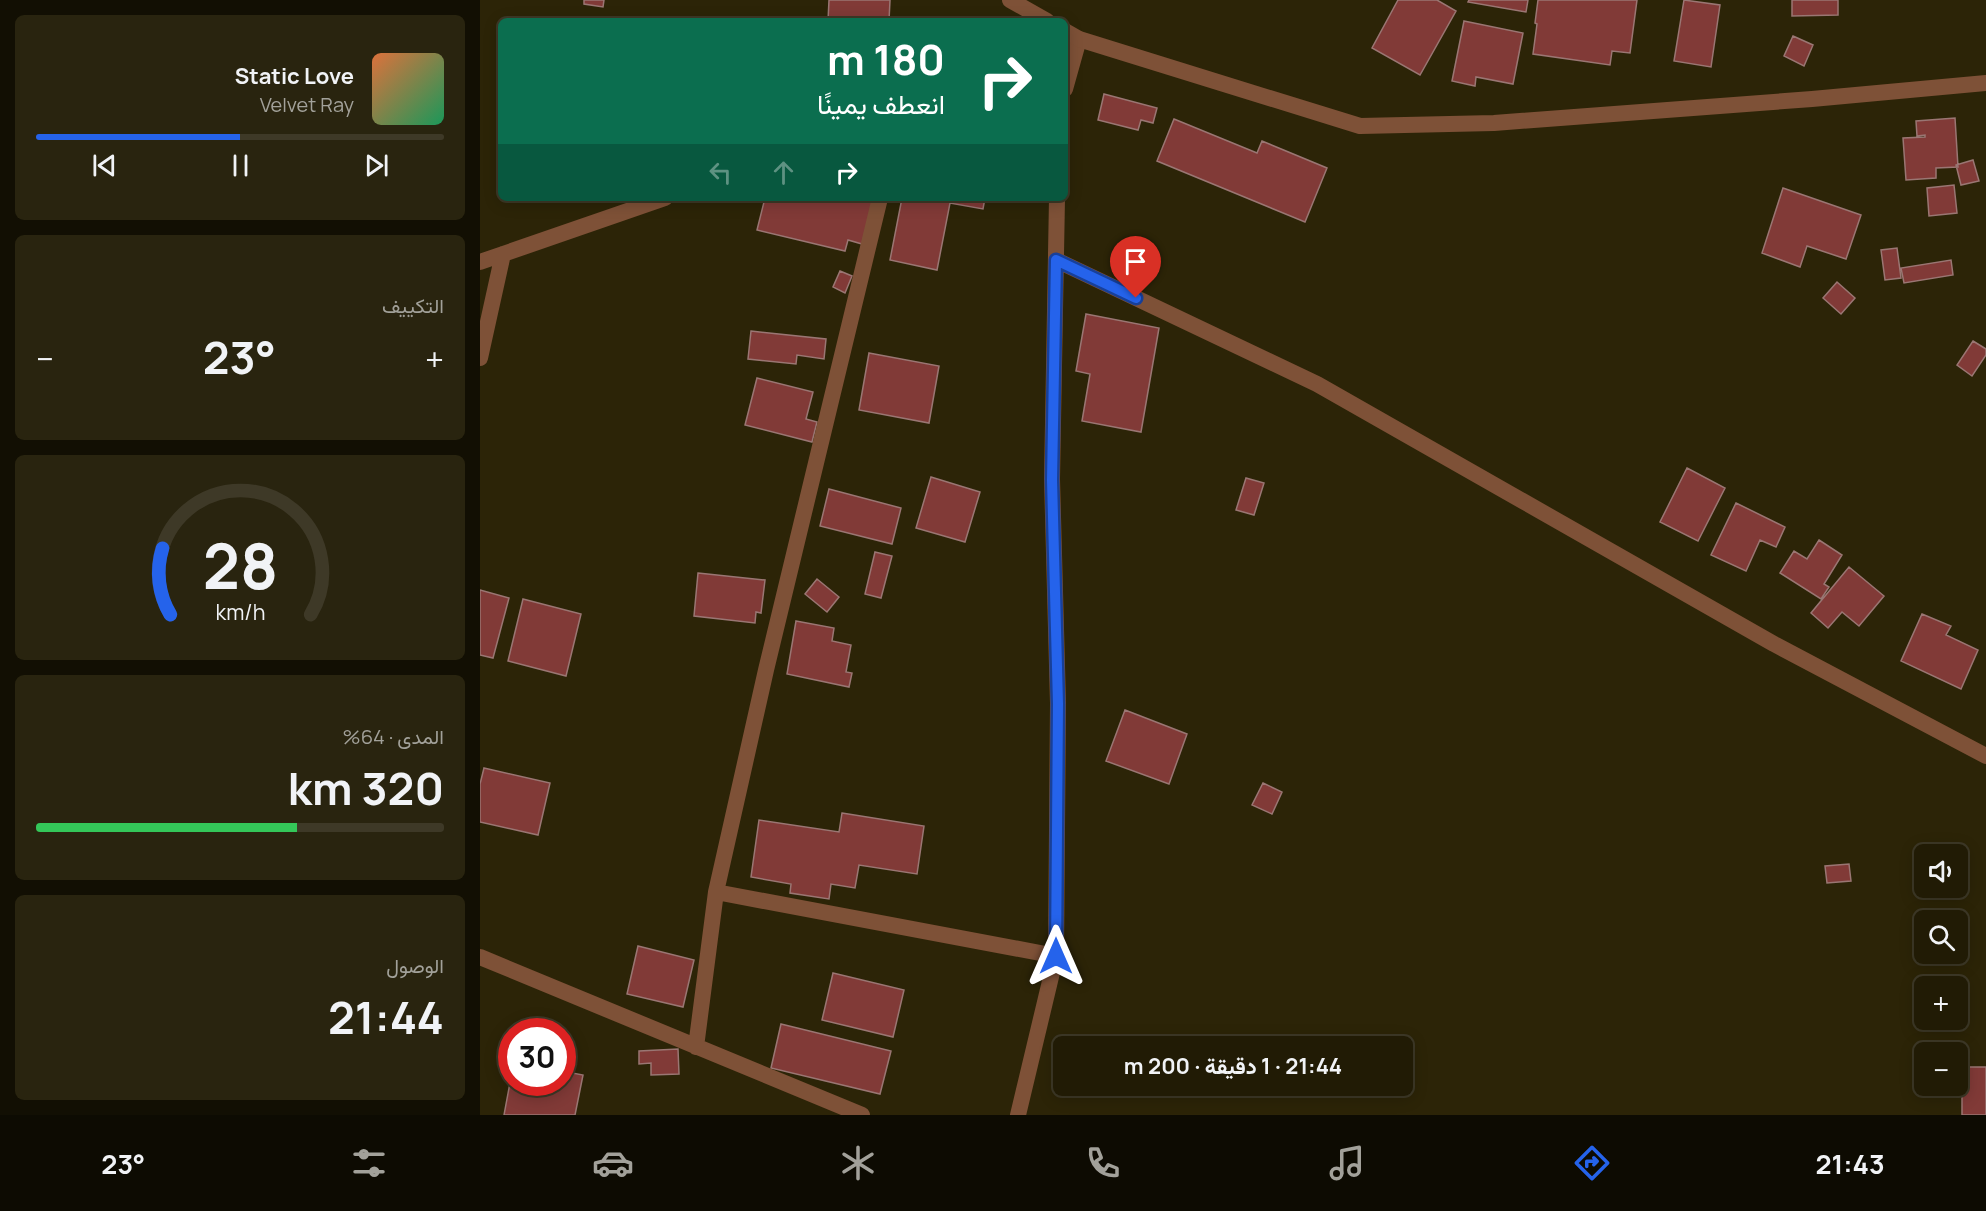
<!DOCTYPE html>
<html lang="ar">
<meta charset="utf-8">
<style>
body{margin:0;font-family:Manrope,Vazirmatn,sans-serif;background:#29240f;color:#f1f3f6;direction:rtl;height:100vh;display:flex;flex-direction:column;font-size:22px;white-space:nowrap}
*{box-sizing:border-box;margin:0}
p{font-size:20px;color:#a2a19a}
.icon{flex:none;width:33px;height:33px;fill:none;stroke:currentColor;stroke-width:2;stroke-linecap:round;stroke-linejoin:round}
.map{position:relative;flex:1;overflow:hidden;direction:ltr}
.details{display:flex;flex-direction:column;gap:15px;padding:15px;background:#120f03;width:480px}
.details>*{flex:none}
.guide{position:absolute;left:18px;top:18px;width:570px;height:183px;border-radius:9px;box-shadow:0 3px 15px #0003,0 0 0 2px #3e3927;direction:rtl;background:#0b6e4f;color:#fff;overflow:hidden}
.fabs{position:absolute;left:1434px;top:844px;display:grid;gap:12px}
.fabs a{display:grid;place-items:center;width:54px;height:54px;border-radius:9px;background:#211b05;box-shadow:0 3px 15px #0003,0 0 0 2px #3e3927;font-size:30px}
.speed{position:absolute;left:18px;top:1018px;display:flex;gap:12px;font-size:30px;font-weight:700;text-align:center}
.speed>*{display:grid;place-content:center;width:78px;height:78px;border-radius:50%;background:#211b05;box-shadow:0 3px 15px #0003,0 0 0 2px #3e3927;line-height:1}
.speed .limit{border:9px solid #d22;background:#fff;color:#111}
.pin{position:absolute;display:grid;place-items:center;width:51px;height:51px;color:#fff;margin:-62px -26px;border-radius:50% 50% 50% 0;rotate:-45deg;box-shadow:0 0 6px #0007}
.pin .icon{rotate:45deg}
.me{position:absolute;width:66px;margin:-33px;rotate:0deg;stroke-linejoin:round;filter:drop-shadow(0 0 4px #0008)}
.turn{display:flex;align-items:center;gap:21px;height:126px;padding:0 24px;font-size:27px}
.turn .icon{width:78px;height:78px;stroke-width:2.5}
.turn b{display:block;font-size:42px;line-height:51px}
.lanes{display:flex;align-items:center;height:57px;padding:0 24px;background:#0003;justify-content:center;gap:30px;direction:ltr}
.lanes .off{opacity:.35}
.big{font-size:45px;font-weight:700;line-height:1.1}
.details .tile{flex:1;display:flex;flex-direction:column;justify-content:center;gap:9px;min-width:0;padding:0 21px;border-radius:9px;background:#29240f}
.details .dial{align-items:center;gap:0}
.dial svg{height:156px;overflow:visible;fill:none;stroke:#3e3927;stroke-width:7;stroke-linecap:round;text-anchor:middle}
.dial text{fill:#f1f3f6;stroke:none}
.song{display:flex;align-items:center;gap:18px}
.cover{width:72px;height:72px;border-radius:9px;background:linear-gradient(135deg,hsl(20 70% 55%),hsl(150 70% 35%))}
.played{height:6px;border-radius:3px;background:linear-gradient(90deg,#2563eb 50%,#3e3927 50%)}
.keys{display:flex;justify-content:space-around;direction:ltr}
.heat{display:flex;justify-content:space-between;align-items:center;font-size:33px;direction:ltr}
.charge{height:9px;border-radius:4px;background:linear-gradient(90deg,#34c759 64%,#3e3927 0)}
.trip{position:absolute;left:573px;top:1036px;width:360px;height:60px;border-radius:9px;background:#211b05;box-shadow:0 3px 15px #0003,0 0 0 2px #3e3927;font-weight:700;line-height:60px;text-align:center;direction:rtl}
.tabs{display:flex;height:96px;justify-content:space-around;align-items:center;background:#0d0b02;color:#a2a19a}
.tabs .icon{width:42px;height:42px}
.tabs .on{color:#2563eb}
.tabs b{font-size:27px;color:#f1f3f6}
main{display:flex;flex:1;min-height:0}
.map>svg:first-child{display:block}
</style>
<main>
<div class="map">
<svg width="1506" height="1115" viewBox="0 0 1506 1115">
<rect width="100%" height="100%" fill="#2c2407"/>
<path fill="#813a37" stroke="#9a7673" stroke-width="1.5" d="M104,0H124L123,7L104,4Z
M349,0H410L409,21H348Z
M918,0H957L976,11L940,75L892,48Z
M989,0H1048L1046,12L988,2Z
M1058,0H1157L1150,53L1132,51L1130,65L1053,54L1057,24L1055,23Z
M1204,0L1240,5L1231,67L1194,61Z
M1312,0H1358V15L1312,16Z
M984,21L1043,33L1033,84L996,77L995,86L972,81Z
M1313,36L1333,45L1324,66L1304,56Z
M624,94L677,108L673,123L661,120L658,130L618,120Z
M1475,118L1478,167L1456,168V178L1426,180L1423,138L1445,137V135L1437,136L1436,121Z
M694,119L777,153L782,141L847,168L825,222L677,161Z
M1493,160L1499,181L1481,185L1476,165Z
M1474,185L1477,213L1449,216L1447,188Z
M1303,188L1381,215L1366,259L1327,246L1320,267L1282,253Z
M285,198H394L382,244L368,240L365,251L277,230Z
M422,198H505L503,209L470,203L457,270L410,260Z
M1417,248L1421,278L1405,280L1401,250Z
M1471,260L1473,275L1424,283L1421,268Z
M360,271L372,276L365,293L353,287Z
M1357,282L1375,298L1361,314L1343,298Z
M606,314L679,328L661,432L602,421L610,374L596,371Z
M271,331L346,339L344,359L317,355L316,364L268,359Z
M1493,341L1506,349V355L1492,376L1477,365Z
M389,353L459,366L449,423L379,410Z
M277,378L333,392L326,419L337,422L332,442L265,425Z
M1207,468L1245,488L1218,541L1180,522Z
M451,477L500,492L485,542L436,528Z
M766,478L784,483L774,515L756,510Z
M349,489L421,508L412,544L340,526Z
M1256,503L1305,527L1296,547L1280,540L1266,571L1231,555Z
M1339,540L1362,555L1344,584L1349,587L1341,599L1300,573L1314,551L1327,559Z
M395,552L412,556L401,598L385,594Z
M1369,567L1404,596L1379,626L1362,612L1348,628L1331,613Z
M218,573L285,580L281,613L276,612L275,623L214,616Z
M337,579L359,597L347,612L325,594Z
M0,590L29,598L13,658L0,655Z
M43,599L101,614L86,676L28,661Z
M1442,614L1471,626L1466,635L1498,650L1481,689L1421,661Z
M316,621L354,628L352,641L371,645L366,672L372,673L369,687L307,674Z
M645,710L707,734L689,784L626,761Z
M4,768L70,783L58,835L0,822V784Z
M783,783L802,792L792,814L772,805Z
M362,813L444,826L437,874L379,865L375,888L351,884L349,899L310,893L311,884L271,877L279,820L359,832Z
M1369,864L1371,881L1347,883L1345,866Z
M158,946L214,960L203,1007L147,994Z
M353,973L424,990L413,1037L342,1020Z
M1462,980L1463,987H1444V993L1436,994L1435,982Z
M301,1024L411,1051L400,1094L291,1068Z
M198,1049L199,1074L171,1075V1063L159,1064V1051Z
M1482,1067H1506V1115H1482Z
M82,1071L103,1075L95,1115H24L32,1072V1083H82Z"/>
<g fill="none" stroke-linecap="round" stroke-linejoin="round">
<path stroke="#7e5137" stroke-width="16" d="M585,89L599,39
M576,260L837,384L1294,644L1506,756
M0,262L185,198
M0,358L23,254
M236,892L576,956
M0,957L382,1115
M216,1047L236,892L286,670L400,198
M538,1115L576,956L578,703L572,479L577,198"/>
<path stroke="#7e5137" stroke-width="16" d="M530,0L567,21
M585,31L599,39L880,126L1014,123L1332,99L1506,83"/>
</g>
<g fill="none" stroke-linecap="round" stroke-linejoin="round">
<defs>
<path id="route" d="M576,956L578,704L572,480L576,260L656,298"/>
</defs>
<use href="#route" stroke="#184099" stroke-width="15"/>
<use href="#route" stroke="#2563eb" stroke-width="10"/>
</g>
</svg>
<div class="fabs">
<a><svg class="icon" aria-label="sound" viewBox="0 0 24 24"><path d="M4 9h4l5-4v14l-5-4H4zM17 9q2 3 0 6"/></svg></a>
<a><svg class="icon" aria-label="search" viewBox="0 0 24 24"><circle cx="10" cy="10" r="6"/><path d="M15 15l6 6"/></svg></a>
<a>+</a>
<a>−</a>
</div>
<div class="speed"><div class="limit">30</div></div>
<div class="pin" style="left:656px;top:298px;background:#d93025"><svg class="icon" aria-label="arrive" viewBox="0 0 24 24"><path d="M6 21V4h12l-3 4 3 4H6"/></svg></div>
<svg class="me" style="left:576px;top:956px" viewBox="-20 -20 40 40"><path d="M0-17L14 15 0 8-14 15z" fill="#2563eb" stroke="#fff" stroke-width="4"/></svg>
<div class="trip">21:44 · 1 دقيقة · 200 m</div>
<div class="guide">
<div class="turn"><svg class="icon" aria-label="right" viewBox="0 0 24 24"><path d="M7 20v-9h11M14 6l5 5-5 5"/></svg><div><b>180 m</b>انعطف يمينًا</div></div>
<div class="lanes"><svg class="icon off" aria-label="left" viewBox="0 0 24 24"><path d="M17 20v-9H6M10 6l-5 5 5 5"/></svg><svg class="icon off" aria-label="ahead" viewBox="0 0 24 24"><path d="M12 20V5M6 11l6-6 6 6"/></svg><svg class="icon" aria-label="right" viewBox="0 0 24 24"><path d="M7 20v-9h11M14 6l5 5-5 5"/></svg></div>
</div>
</div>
<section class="details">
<div class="tile">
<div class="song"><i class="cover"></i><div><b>Static Love</b><p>Velvet Ray</p></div></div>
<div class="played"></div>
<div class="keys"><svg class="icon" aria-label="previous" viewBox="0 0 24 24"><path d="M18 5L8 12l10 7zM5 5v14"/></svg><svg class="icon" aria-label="pause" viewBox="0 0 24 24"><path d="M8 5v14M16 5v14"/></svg><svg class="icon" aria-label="next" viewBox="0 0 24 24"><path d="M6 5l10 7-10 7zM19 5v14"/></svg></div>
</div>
<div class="tile"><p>التكييف</p>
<div class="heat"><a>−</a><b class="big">23°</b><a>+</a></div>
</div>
<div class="tile dial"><svg viewBox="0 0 100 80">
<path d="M14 69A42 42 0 1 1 86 69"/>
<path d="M14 69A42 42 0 0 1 10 35" stroke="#2563eb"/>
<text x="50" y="56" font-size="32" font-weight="700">28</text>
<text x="50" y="72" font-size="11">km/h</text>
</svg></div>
<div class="tile"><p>المدى · 64%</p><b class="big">320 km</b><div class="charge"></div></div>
<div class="tile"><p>الوصول</p><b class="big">21:44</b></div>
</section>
</main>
<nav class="tabs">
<b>21:43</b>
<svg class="icon on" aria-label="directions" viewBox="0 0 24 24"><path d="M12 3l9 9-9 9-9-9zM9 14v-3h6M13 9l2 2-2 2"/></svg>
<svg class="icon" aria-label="music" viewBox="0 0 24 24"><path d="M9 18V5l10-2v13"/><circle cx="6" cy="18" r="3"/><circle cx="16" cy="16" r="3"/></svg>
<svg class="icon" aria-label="phone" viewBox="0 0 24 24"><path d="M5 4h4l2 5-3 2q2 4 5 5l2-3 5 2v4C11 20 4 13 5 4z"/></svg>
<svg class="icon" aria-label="climate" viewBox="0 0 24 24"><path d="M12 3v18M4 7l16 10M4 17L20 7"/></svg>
<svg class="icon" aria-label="car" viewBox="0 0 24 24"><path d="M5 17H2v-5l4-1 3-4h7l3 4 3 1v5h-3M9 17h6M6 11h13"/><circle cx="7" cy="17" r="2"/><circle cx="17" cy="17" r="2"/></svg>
<svg class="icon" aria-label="filters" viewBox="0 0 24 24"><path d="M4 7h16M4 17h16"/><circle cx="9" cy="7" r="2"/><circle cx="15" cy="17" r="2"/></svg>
<b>23°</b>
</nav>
